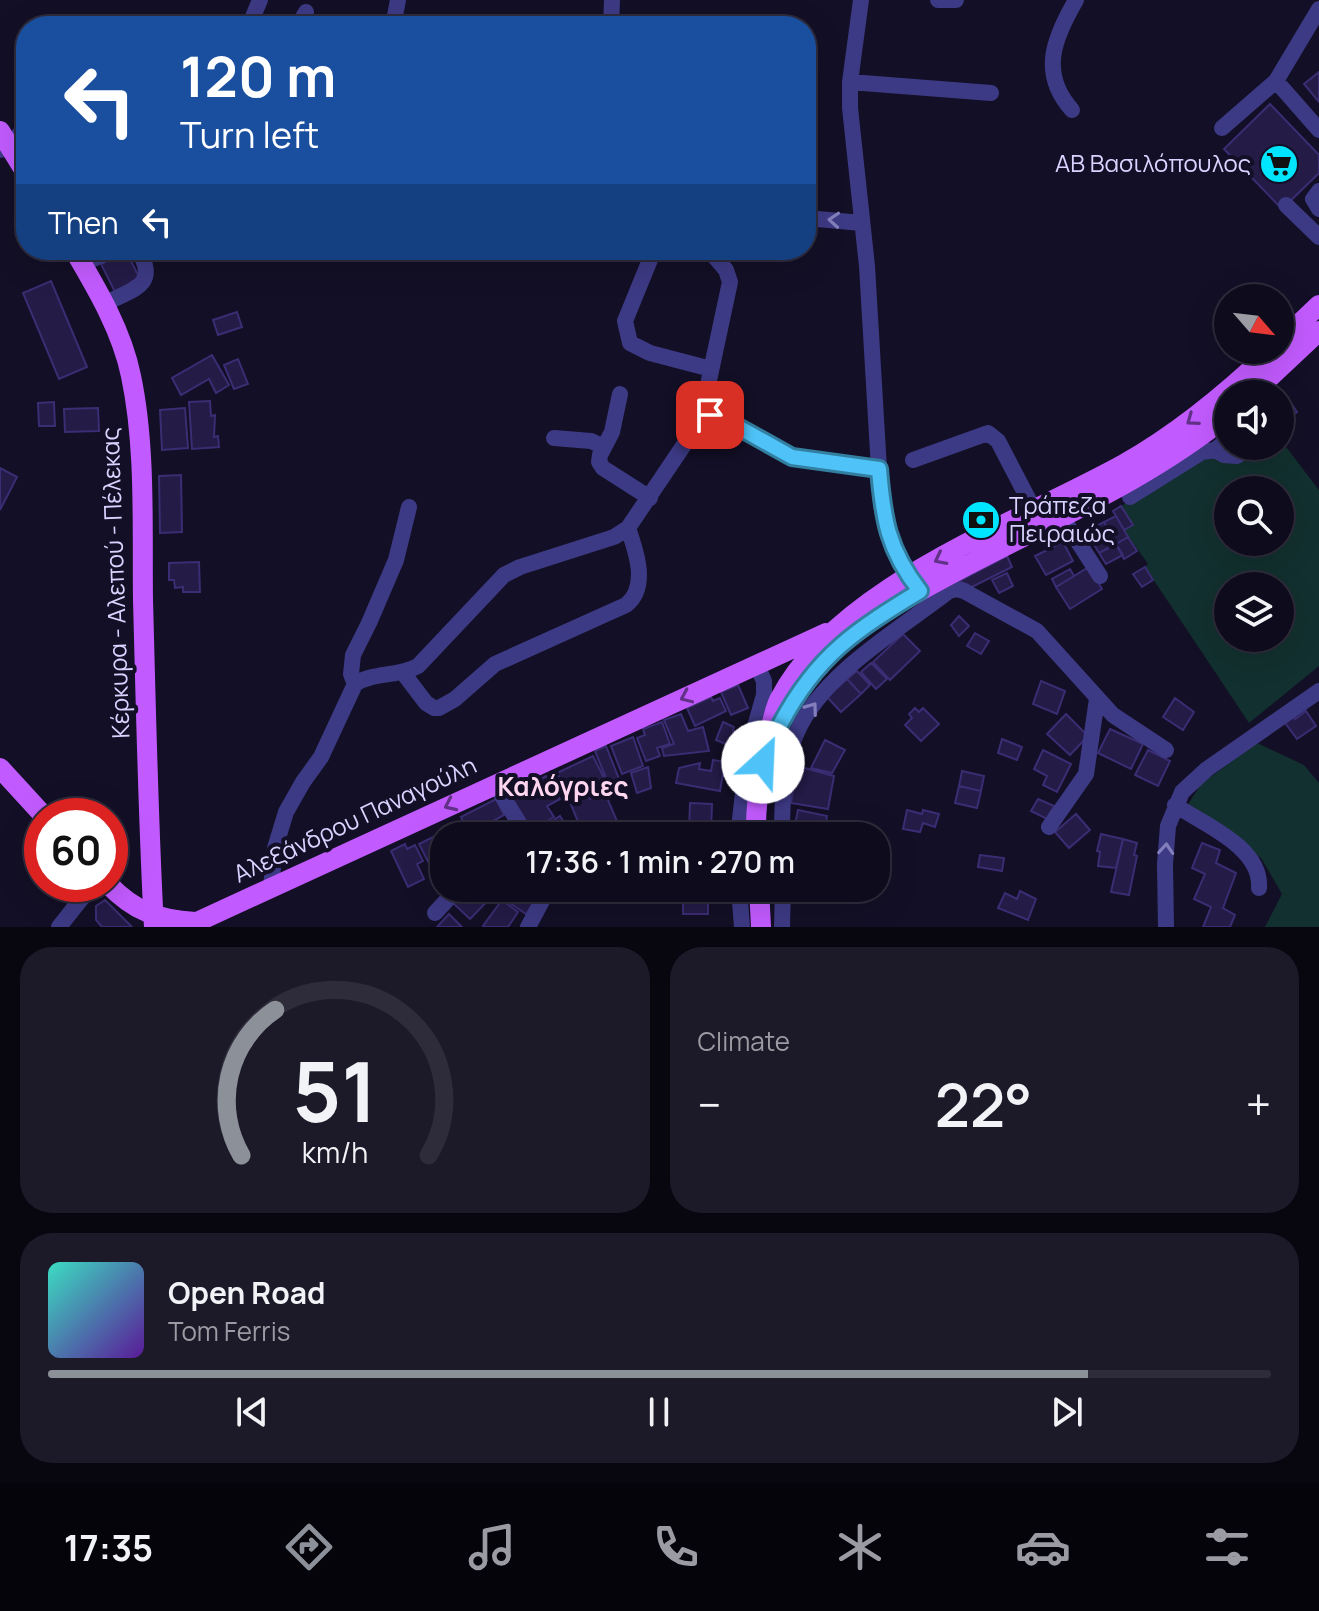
<!DOCTYPE html>
<meta charset="utf-8">
<style>
body{margin:0;font-family:Manrope,sans-serif;background:#1c1929;color:#f1f3f6;height:100vh;display:flex;flex-direction:column;font-size:30px;white-space:nowrap}
*{box-sizing:border-box;margin:0}
p{font-size:26px;color:#9b9ba3}
.icon{flex:none;width:44px;height:44px;fill:none;stroke:currentColor;stroke-width:2;stroke-linecap:round;stroke-linejoin:round}
.map{position:relative;height:927px;overflow:hidden}
.sheet{display:flex;flex-direction:column;gap:20px;padding:20px;background:#08060f;flex:1}
.sheet>*{flex:none}
.banner{position:absolute;left:16px;top:16px;width:800px;height:244px;border-radius:32px;box-shadow:0 8px 32px #0002,0 0 0 2px #2e2b3b;background:#1a4fa0;color:#fff;overflow:hidden}
.needle{width:52px;rotate:118deg}
.fabs{position:absolute;left:1214px;top:284px;display:grid;gap:16px}
.fabs a{display:grid;place-items:center;width:80px;height:80px;border-radius:50%;background:#0e0b1c;box-shadow:0 8px 32px #0002,0 0 0 2px #2e2b3b;font-size:40px}
.speed{position:absolute;left:24px;top:798px;display:flex;gap:16px;font-size:40px;font-weight:700;text-align:center}
.speed>*{display:grid;place-content:center;width:104px;height:104px;border-radius:50%;background:#0e0b1c;box-shadow:0 8px 32px #0002,0 0 0 2px #2e2b3b;line-height:1}
.speed .limit{border:12px solid #d22;background:#fff;color:#111}
.pin{position:absolute;display:grid;place-items:center;width:68px;height:68px;color:#fff;margin:-34px;border-radius:16px;box-shadow:0 4px 12px #0006}
.me{position:absolute;width:88px;margin:-44px;rotate:25deg;stroke-linejoin:round;filter:drop-shadow(0 0 6px #0008)}
.turn{display:flex;align-items:center;gap:28px;height:168px;padding:0 32px;font-size:36px}
.turn .icon{width:104px;height:104px;stroke-width:2.5}
.turn b{display:block;font-size:56px;line-height:68px}
.then{display:flex;align-items:center;height:76px;padding:0 32px;background:#0003;gap:16px;font-size:30px}
.big{font-size:60px;font-weight:600;line-height:1.1}
.sheet .widget{flex:1;display:flex;flex-direction:column;justify-content:center;gap:12px;min-width:0;padding:0 28px;border-radius:32px;background:#1c1929}
.sheet .dial{align-items:center;gap:0}
.dial svg{height:208px;overflow:visible;fill:none;stroke:#2e2b3b;stroke-width:7;stroke-linecap:round;text-anchor:middle}
.dial text{fill:#f1f3f6;stroke:none}
.song{display:flex;align-items:center;gap:24px}
.cover{width:96px;height:96px;border-radius:12px;background:linear-gradient(135deg,hsl(170 70% 55%),hsl(270 70% 35%))}
.played{height:8px;border-radius:4px;background:linear-gradient(90deg,#8c9099 85%,#2e2b3b 85%)}
.keys{display:flex;justify-content:space-around;direction:ltr}
.heat{display:flex;justify-content:space-between;align-items:center;font-size:44px;direction:ltr}
.sheet .tiles{flex:1;display:grid;gap:20px;grid-template-columns:1fr 1fr}
.widget:last-child{grid-column:span 2}
.trip{position:absolute;left:430px;top:822px;width:460px;height:80px;border-radius:32px;background:#0e0b1c;box-shadow:0 8px 32px #0002,0 0 0 2px #2e2b3b;font-weight:600;line-height:80px;text-align:center}
.menu{display:flex;height:128px;justify-content:space-around;align-items:center;background:#06040b;color:#9b9ba3}
.menu .icon{width:56px;height:56px}
.menu .on{color:#8c9099}
.menu b{font-size:36px;color:#f1f3f6}
.map>svg:first-child{display:block}
</style>
<div class="map">
<svg width="1319" height="927" viewBox="0 0 1319 927">
<rect width="100%" height="100%" fill="#130f26"/>
<path fill="#12302f" fill-rule="evenodd" d="M1280,439L1319,490V666L1249,723L1145,567L1148,564L1124,530L1133,525L1121,506L1216,453L1252,446H1280ZM1228,490H1280V542H1228ZM1228,586H1280V638H1228Z
M1257,743L1304,765L1319,783V927H1265L1282,894L1261,858L1187,806L1201,784Z"/>
<path fill="#241b47" stroke="#3b2d73" stroke-width="2" d="M1319,72V102L1304,84Z
M1270,104L1319,155V173L1282,209L1224,149Z
M126,251L140,279L115,292L101,264Z
M51,281L87,367L59,379L23,293Z
M237,312L242,327L218,335L213,320Z
M212,355L229,385L216,393L209,379L181,395L172,378Z
M238,359L248,384L234,389L224,365Z
M1289,400L1297,412L1283,423L1280,418V407Z
M210,401L211,416L215,415L214,437L218,436L219,447L192,449L189,402Z
M54,402L55,426H39L38,403Z
M98,408L99,431L65,432L64,409Z
M185,408L188,448L162,450L160,410Z
M0,468L17,477L0,510Z
M181,475L182,532L160,533L159,476Z
M1121,506L1133,525L1124,530L1113,511Z
M1116,516L1128,537L1116,544L1104,522Z
M1104,522L1116,544L1099,553L1086,531Z
M1055,527L1063,542L1050,548L1042,534Z
M1128,537L1137,551L1124,559L1116,544Z
M1063,542L1073,561L1046,575L1035,556Z
M1116,544L1123,555L1106,564L1099,553Z
M1007,556L1012,567L972,587L959,581Z
M199,562L200,592H183V587L175,588L174,580H169V563Z
M1089,567L1102,589L1070,609L1056,587Z
M1145,567L1153,580L1142,587L1133,574Z
M1070,569L1074,576L1056,587L1052,579Z
M1007,573L1013,586L999,593L992,580Z
M959,616L969,626L959,636L951,625Z
M975,633L989,641L981,654L967,646Z
M903,634L920,651L890,680L873,662Z
M871,663L887,679L876,689L861,672Z
M857,671L870,685L861,694L847,679Z
M847,679L861,694L841,712L827,697Z
M1041,681L1065,691L1057,714L1033,704Z
M738,685L748,708L731,715L721,692Z
M711,697L713,701L720,698L726,711L695,726L687,708Z
M1175,698L1194,712L1183,730L1163,717Z
M915,708L919,712L923,708L939,724L921,741L905,725L912,718L909,714Z
M1306,711L1316,726L1297,739L1283,720L1292,714L1295,719Z
M681,714L688,731L703,727L709,751L664,756L662,748L674,744L664,720Z
M1066,714L1088,736L1070,755L1047,734Z
M662,722L670,744L657,748L660,756L646,761L637,738L645,735L643,729Z
M723,722L734,727L733,731L738,733L732,747L716,740Z
M1110,729L1143,744L1131,769L1098,753Z
M633,737L643,766L622,774L611,746Z
M1002,739L1022,747L1017,760L998,753Z
M825,740L845,750L832,773L811,768Z
M606,746L621,784L610,788L595,751Z
M1043,750L1071,764L1057,792L1043,785L1047,776L1034,769Z
M1148,750L1170,761L1158,786L1135,775Z
M593,756L605,780L569,797L557,773Z
M713,760L725,762L720,791L676,783L679,768L700,763L699,769L711,771Z
M797,766L834,776L828,809L791,803Z
M648,767L651,788L637,793L631,773Z
M962,771L984,776L981,791L959,786Z
M546,776L560,799L547,806L554,817L528,832L511,796Z
M959,786L981,791L977,808L955,803Z
M587,792L590,799L605,793L620,828L602,836H584L569,800Z
M496,799L504,815L480,828L482,832L492,827L497,836H470L461,817Z
M1038,799L1054,806L1047,819L1031,811Z
M690,803L712,804L711,832L689,831Z
M798,810L827,816L824,836L793,835Z
M907,810L922,814L923,810L939,814L935,827L923,823L920,832L903,829Z
M1076,814L1090,830L1069,848L1055,832Z
M560,816L573,836H536L534,833Z
M1101,834L1123,839L1116,868L1098,866L1100,852L1097,851Z
M437,835L444,849V870L435,875L419,844Z
M1123,839L1137,843L1134,855L1137,856L1129,895L1111,892Z
M1202,843L1220,850L1216,863L1236,873L1223,908L1235,915L1230,927H1203L1211,907L1194,899L1205,874L1192,868Z
M405,844L407,849L415,845L423,861L417,864L424,879L408,887L391,851Z
M980,855L1004,858L1002,871L978,867Z
M467,888H500L470,919L453,903Z
M520,888L536,899L526,914L510,903Z
M683,888H708V914H683Z
M1020,891L1036,899L1028,920L998,908L1005,893L1017,899Z
M105,900L132,927H102L96,920V906Z
M502,900L518,912L508,927H485L483,926Z
M449,914L462,927H437Z"/>
<g fill="none" stroke-linecap="round" stroke-linejoin="round">
<path stroke="#3d3a85" stroke-width="16" d="M861,0L850,82V108L867,266L881,503C885,534 896,560 914,585
M938,0H956
M1319,9L1276,81L1319,130
M249,26L260,0
M298,26L306,12
M393,26L398,0
M611,26L612,0
M850,82L991,93
M1072,110C1039,73 1054,38 1076,0
M1222,128L1276,81
M0,150L15,140L26,126
M1319,191L1313,199L1319,209
M1286,205L1319,237
M806,218L862,223
M654,250L625,321L630,343L650,353L711,369
M709,250L726,270L730,282L705,399L710,415
M82,264L114,250
M104,304C132,289 160,286 138,250
M620,394L612,432L600,455L599,462L603,468L650,498
M554,438L591,441L604,447
M1215,450L1224,455L1237,456L1250,446
M913,460L988,433L998,441L1034,510
M1130,497L1202,452L1215,450L1228,439
M1062,517L1100,576
M949,591L956,589L964,591L1037,631L1113,715L1166,750
M404,674L426,703L434,708H439L455,699L495,664L626,605C649,587 636,551 628,528
M355,684L351,674L353,655L369,623L396,560L409,507
M495,784L527,836
M1175,805C1203,824 1262,847 1259,888
M1049,827L1086,774L1097,699
M505,836L517,823
M738,836L748,751L764,695V681L757,666
M782,836C782,802 783,764 797,732C823,673 899,630 949,591L943,578
M271,887L275,848L286,812L303,782L321,757L355,684C373,672 398,677 418,666L504,575L520,567L614,537L628,528L696,427L706,417H719L792,457L879,469
M739,888L742,927
M435,913L458,888
M59,927L93,884
M528,927L549,888
M782,927L783,888
M1166,927L1165,864L1168,826L1182,792L1207,769L1319,691"/>
<path stroke="#c25bff" stroke-width="20" d="M0,131L26,173
M74,250C97,289 122,331 131,376C146,447 142,528 143,600C146,709 148,818 154,927
M1280,342L1319,305
M1252,394L1319,331
M817,667C859,621 919,591 974,562C1060,517 1152,477 1228,415
M0,768L44,816
M756,836C755,805 760,776 767,746C771,730 772,716 779,700C837,586 1016,524 1124,464C1179,433 1226,394 1272,350
M108,884C135,912 157,919 195,922
M759,888L761,927
M186,927L826,633"/>
</g>
<defs><path id="oneway-chevron" d="M-2-3.5L2.5 0L-2 3.5" fill="none" stroke-width="1.6" stroke-linecap="round" stroke-linejoin="round" transform="scale(2)"/></defs>
<g stroke="#837fbc">
<use href="#oneway-chevron" transform="translate(834 220) rotate(-176)"/>
<use href="#oneway-chevron" transform="translate(812 708) rotate(-54)"/>
<use href="#oneway-chevron" transform="translate(1166 849) rotate(-86)"/>
</g>
<g stroke="#623188">
<use href="#oneway-chevron" transform="translate(1192 420) rotate(144)"/>
<use href="#oneway-chevron" transform="translate(940 559) rotate(153)"/>
<use href="#oneway-chevron" transform="translate(686 697) rotate(156)"/>
<use href="#oneway-chevron" transform="translate(450 805) rotate(155)"/>
</g>
<g fill="none" stroke-linecap="round" stroke-linejoin="round">
<defs>
<path id="route" d="M710,415L731,423L792,457L879,469C883,519 888,550 920,591C856,630 817,655 781,723C774,737 767,746 763,762"/>
</defs>
<use href="#route" stroke="#337fa1" stroke-width="20"/>
<use href="#route" stroke="#4fc3f7" stroke-width="14"/>
</g>
<defs>
<symbol id="supermarket-disc" viewBox="-11 -11 22 22"><circle r="9.5" fill="#00e5ff" stroke="#130f26"/><path d="M-6-5.5h2.5l.6 2H6L4.5 2H-2.5L-4.4-4H-6ZM-1.5 3.2a1.3 1.3 0 1 0 .1 0ZM3 3.2a1.3 1.3 0 1 0 .1 0Z" fill="#111"/></symbol>
<symbol id="bank-disc" viewBox="-11 -11 22 22"><circle r="9.5" fill="#00e5ff" stroke="#130f26"/><path d="M-6-4H6V4H-6ZM0-2.3a2.3 2.3 0 1 0 0 4.6a2.3 2.3 0 1 0 0-4.6Z" fill="#111"/></symbol>
</defs>
<g fill-rule="evenodd">
<use href="#supermarket-disc" x="1257" y="142" width="44" height="44"/>
<use href="#bank-disc" x="959" y="498" width="44" height="44"/>
</g>
<g text-anchor="middle" stroke-width="8" stroke-linejoin="round" paint-order="stroke">
<g font-size="24" fill="#d9d4ff" stroke="#130f26" text-anchor="end">
<text x="1251" y="172">ΑΒ Βασιλόπουλος</text>
<text x="1009" y="514" text-anchor="start">Τράπεζα<tspan x="1009" dy="28">Πειραιώς</tspan></text>
</g>
<g font-size="24" fill="#d9d4ff" stroke="#130f26">
<text transform="translate(116 583) rotate(-92)" y="8">Κέρκυρα - Αλεπού - Πέλεκας</text>
<text transform="translate(355 820) rotate(-25)" y="8">Αλεξάνδρου Παναγούλη</text>
</g>
<g font-size="26" font-weight="bold" fill="#ffd6f0" stroke="#130f26">
<text x="563" y="796">Καλόγριες</text>
</g>
</g>
</svg>
<div class="fabs">
<a><svg class="needle" viewBox="-14 -14 28 28"><path d="M0-13l5 13h-10z" fill="#e53935"/><path d="M0 13l5-13h-10z" fill="#9b9ba3"/></svg></a>
<a><svg class="icon" aria-label="sound" viewBox="0 0 24 24"><path d="M4 9h4l5-4v14l-5-4H4zM17 9q2 3 0 6"/></svg></a>
<a><svg class="icon" aria-label="search" viewBox="0 0 24 24"><circle cx="10" cy="10" r="6"/><path d="M15 15l6 6"/></svg></a>
<a><svg class="icon" aria-label="layers" viewBox="0 0 24 24"><path d="M12 4l9 5-9 5-9-5zM3 14l9 5 9-5"/></svg></a>
</div>
<div class="speed"><div class="limit">60</div></div>
<div class="pin" style="left:710px;top:415px;background:#d93025"><svg class="icon" aria-label="arrive" viewBox="0 0 24 24"><path d="M6 21V4h12l-3 4 3 4H6"/></svg></div>
<svg class="me" style="left:763px;top:762px" viewBox="-20 -20 40 40"><circle r="19" fill="#fff"/><path d="M0-13L10 11 0 6-10 11z" fill="#4fc3f7"/></svg>
<div class="trip">17:36 · 1 min · 270 m</div>
<div class="banner">
<div class="turn"><svg class="icon" aria-label="left" viewBox="0 0 24 24"><path d="M17 20v-9H6M10 6l-5 5 5 5"/></svg><div><b>120 m</b>Turn left</div></div>
<div class="then">Then<svg class="icon" aria-label="left" viewBox="0 0 24 24"><path d="M17 20v-9H6M10 6l-5 5 5 5"/></svg></div>
</div>
</div>
<section class="sheet">
<div class="tiles">
<div class="widget dial"><svg viewBox="0 0 100 80">
<path d="M14 69A42 42 0 1 1 86 69"/>
<path d="M14 69A42 42 0 0 1 27 13" stroke="#8c9099"/>
<text x="50" y="56" font-size="32" font-weight="700">51</text>
<text x="50" y="72" font-size="11">km/h</text>
</svg></div>
<div class="widget"><p>Climate</p>
<div class="heat"><a>−</a><b class="big">22°</b><a>+</a></div>
</div>
<div class="widget">
<div class="song"><i class="cover"></i><div><b>Open Road</b><p>Tom Ferris</p></div></div>
<div class="played"></div>
<div class="keys"><svg class="icon" aria-label="previous" viewBox="0 0 24 24"><path d="M18 5L8 12l10 7zM5 5v14"/></svg><svg class="icon" aria-label="pause" viewBox="0 0 24 24"><path d="M8 5v14M16 5v14"/></svg><svg class="icon" aria-label="next" viewBox="0 0 24 24"><path d="M6 5l10 7-10 7zM19 5v14"/></svg></div>
</div>
</div>
</section>
<nav class="menu">
<b>17:35</b>
<svg class="icon on" aria-label="directions" viewBox="0 0 24 24"><path d="M12 3l9 9-9 9-9-9zM9 14v-3h6M13 9l2 2-2 2"/></svg>
<svg class="icon" aria-label="music" viewBox="0 0 24 24"><path d="M9 18V5l10-2v13"/><circle cx="6" cy="18" r="3"/><circle cx="16" cy="16" r="3"/></svg>
<svg class="icon" aria-label="phone" viewBox="0 0 24 24"><path d="M5 4h4l2 5-3 2q2 4 5 5l2-3 5 2v4C11 20 4 13 5 4z"/></svg>
<svg class="icon" aria-label="climate" viewBox="0 0 24 24"><path d="M12 3v18M4 7l16 10M4 17L20 7"/></svg>
<svg class="icon" aria-label="car" viewBox="0 0 24 24"><path d="M5 17H2v-5l4-1 3-4h7l3 4 3 1v5h-3M9 17h6M6 11h13"/><circle cx="7" cy="17" r="2"/><circle cx="17" cy="17" r="2"/></svg>
<svg class="icon" aria-label="filters" viewBox="0 0 24 24"><path d="M4 7h16M4 17h16"/><circle cx="9" cy="7" r="2"/><circle cx="15" cy="17" r="2"/></svg>
</nav>
